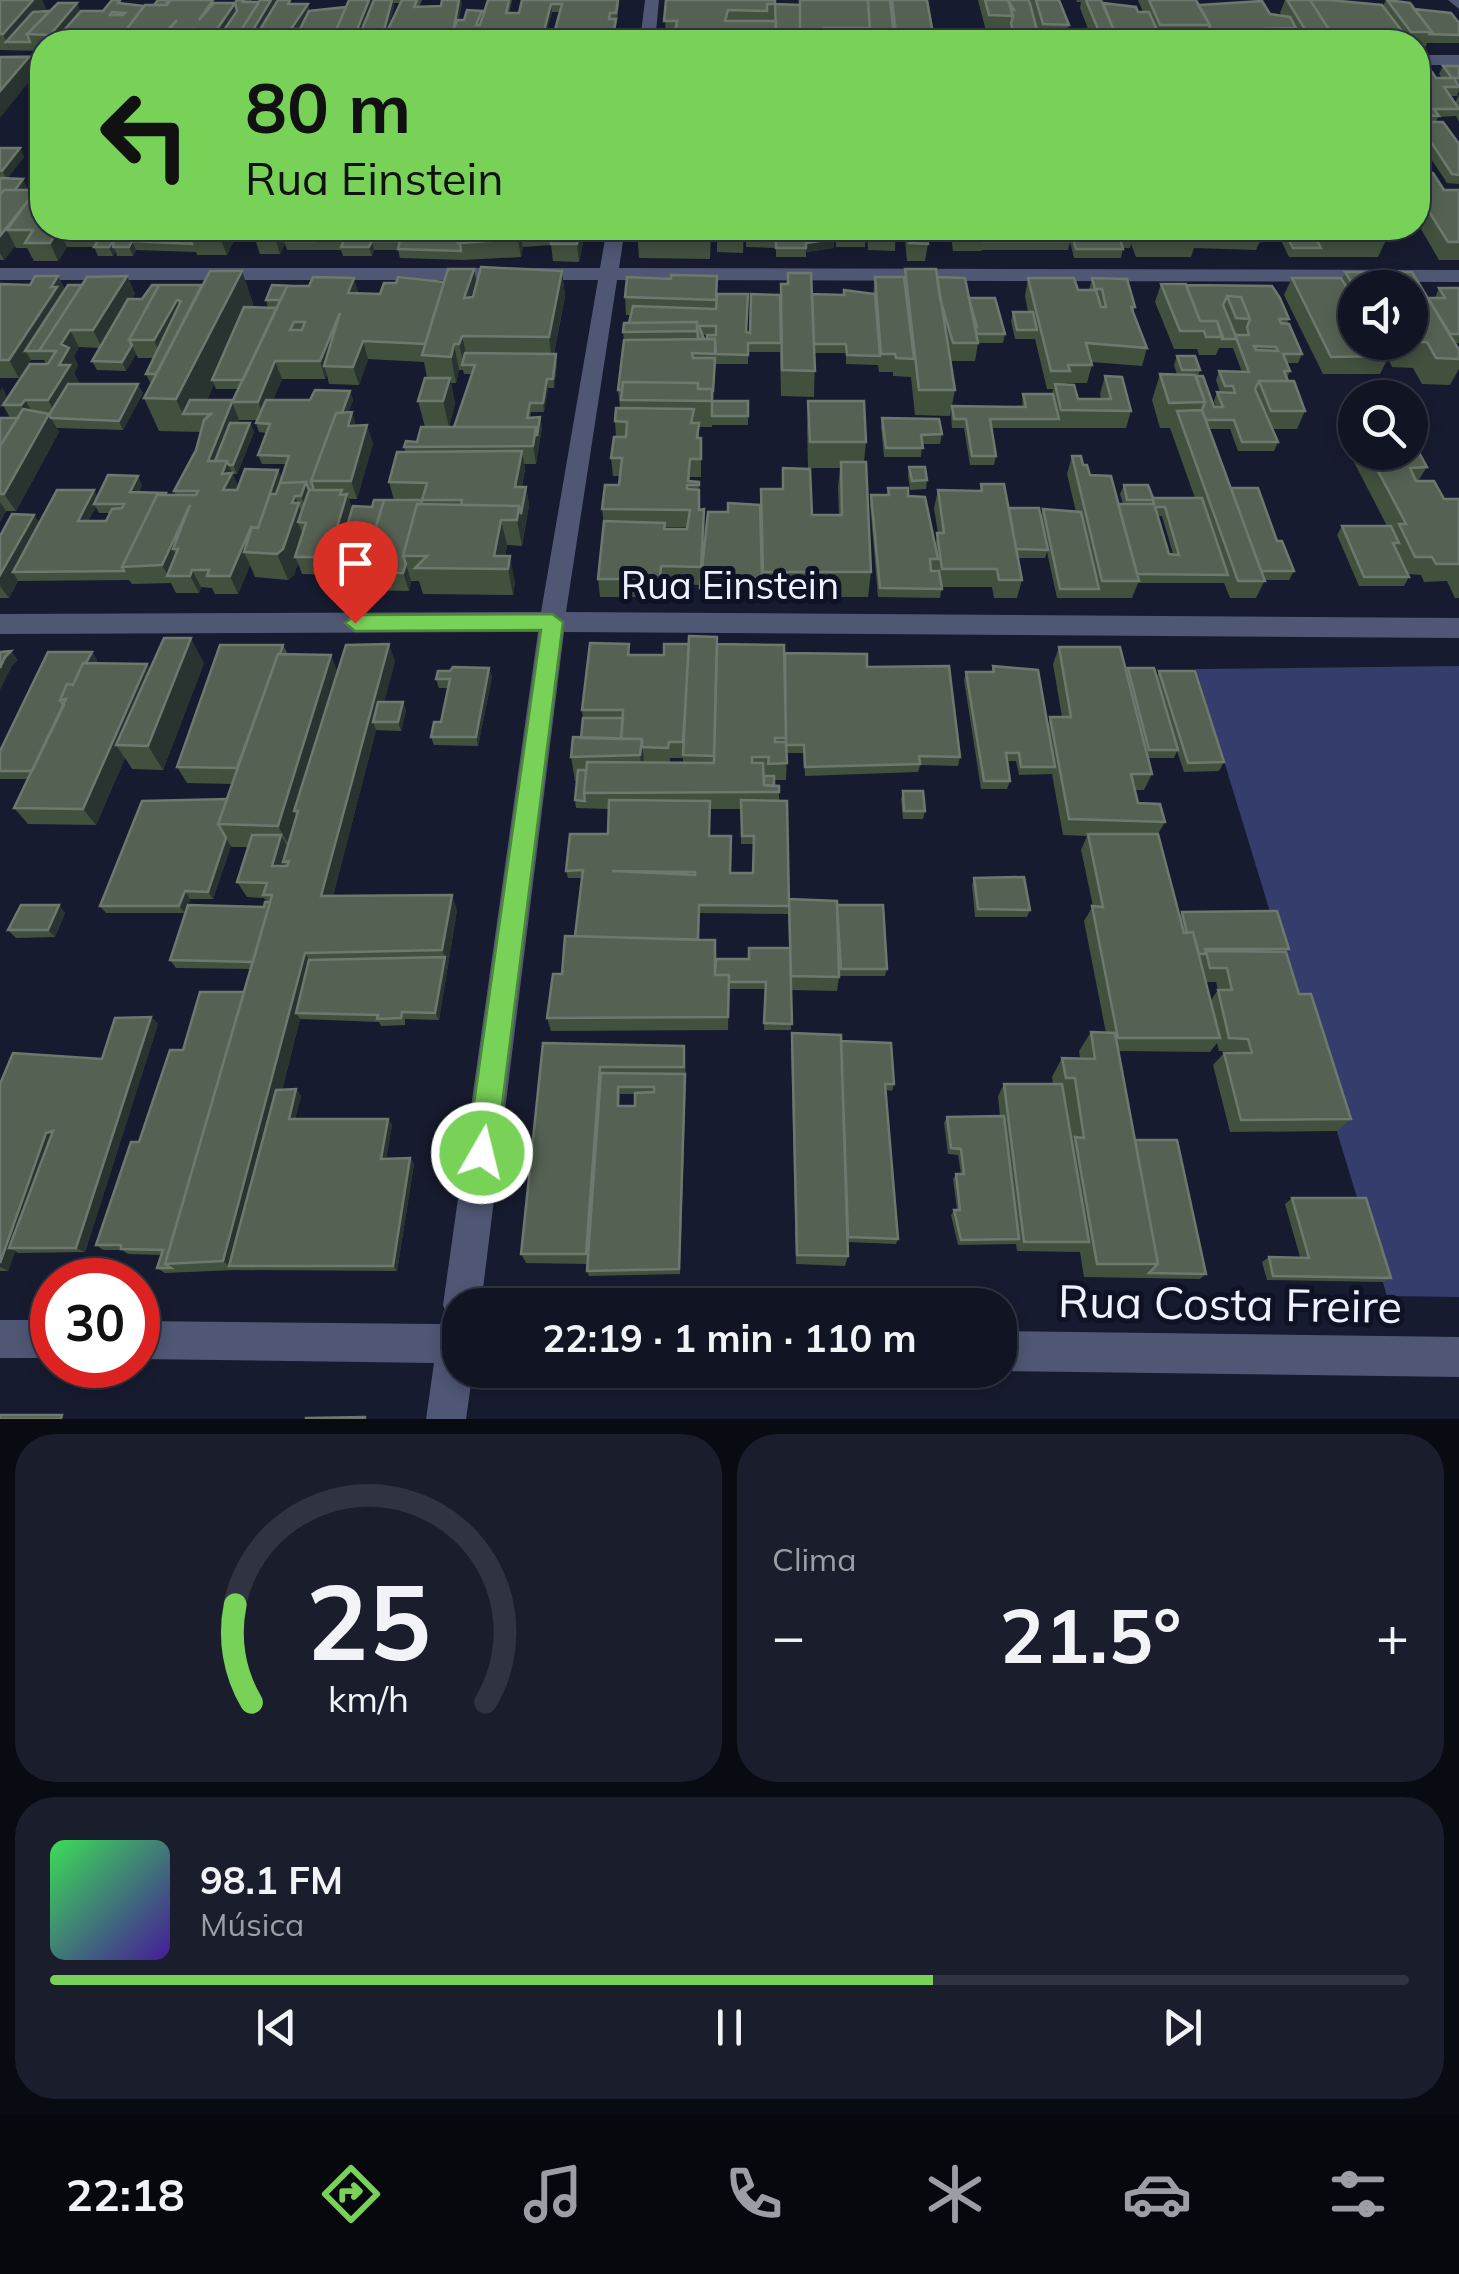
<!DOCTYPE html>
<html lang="pt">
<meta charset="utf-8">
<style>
body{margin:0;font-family:Mulish,sans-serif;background:#1a1d2b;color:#f1f3f6;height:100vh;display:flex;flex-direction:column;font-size:38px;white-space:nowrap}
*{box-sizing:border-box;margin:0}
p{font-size:32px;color:#9c9ea6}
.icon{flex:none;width:55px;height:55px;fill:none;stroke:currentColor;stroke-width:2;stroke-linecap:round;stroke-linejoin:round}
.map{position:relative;height:1419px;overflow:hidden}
.panel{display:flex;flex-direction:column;gap:15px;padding:15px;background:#090b13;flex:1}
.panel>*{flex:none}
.hud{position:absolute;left:30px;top:30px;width:1400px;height:210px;border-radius:40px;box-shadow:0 5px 15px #0003,0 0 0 2px #303341;background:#78d258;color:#111;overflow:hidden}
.tools{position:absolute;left:1338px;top:270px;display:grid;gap:20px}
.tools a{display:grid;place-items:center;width:90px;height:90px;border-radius:50%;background:#111423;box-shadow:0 5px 15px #0003,0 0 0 2px #303341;font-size:50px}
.speed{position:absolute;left:30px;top:1258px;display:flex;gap:20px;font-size:50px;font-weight:700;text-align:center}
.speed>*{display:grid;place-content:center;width:130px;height:130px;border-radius:50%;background:#111423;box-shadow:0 5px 15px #0003,0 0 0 2px #303341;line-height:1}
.speed .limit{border:15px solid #d22;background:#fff;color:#111}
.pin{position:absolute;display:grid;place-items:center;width:85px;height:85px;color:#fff;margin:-102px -42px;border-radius:50% 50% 50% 0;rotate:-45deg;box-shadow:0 0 10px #0007}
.pin .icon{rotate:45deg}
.me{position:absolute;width:110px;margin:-55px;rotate:8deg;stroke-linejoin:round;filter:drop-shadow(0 0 8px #0008)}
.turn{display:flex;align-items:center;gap:35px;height:210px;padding:0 50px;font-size:45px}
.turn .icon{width:130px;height:130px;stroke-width:2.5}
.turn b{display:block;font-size:70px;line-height:85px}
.big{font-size:75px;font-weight:700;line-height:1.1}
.panel .tile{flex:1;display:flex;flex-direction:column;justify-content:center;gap:15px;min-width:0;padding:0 35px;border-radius:40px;background:#1a1d2b}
.panel .dial{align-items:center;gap:0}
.dial svg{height:260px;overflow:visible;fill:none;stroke:#303341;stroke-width:7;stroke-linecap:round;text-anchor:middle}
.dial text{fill:#f1f3f6;stroke:none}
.song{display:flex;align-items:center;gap:30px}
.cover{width:120px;height:120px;border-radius:15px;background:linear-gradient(135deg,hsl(130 70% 55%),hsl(260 70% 35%))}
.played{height:10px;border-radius:5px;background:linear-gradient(90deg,#78d258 65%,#303341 65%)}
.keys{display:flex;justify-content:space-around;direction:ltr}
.heat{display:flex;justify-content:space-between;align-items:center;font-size:55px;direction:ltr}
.panel .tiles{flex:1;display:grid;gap:15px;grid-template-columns:1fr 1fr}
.tile:last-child{grid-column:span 2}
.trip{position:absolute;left:442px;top:1288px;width:575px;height:100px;border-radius:40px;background:#111423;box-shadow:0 5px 15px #0003,0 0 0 2px #303341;font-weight:700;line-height:100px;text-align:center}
.tab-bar{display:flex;height:160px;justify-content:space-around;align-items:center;background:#07080e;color:#9c9ea6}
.tab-bar .icon{width:70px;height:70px}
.tab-bar .current{color:#78d258}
.tab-bar b{font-size:45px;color:#f1f3f6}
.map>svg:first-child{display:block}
</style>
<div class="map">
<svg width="1459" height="1419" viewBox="0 0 1459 1419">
<rect width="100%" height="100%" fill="#171b2f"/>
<path fill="#343d6c" d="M1459,666V1297L1387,1296L1196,669Z"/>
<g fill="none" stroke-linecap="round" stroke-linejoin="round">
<path fill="#4f5774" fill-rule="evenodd" d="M645,0H659L655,42H640Z
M1448,0H1459V9Z
M42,55V65L0,66V56Z
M1418,55H1459V65H1418Z
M607,228H625L619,268L1459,270V282L617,280L566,612L1459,618V638L564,632L481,1305H460V1370H473L466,1419H426L434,1363L138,1359V1321L440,1324L446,1312L443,1305L538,632L0,634V614L541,612L598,280H526L516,274L526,268H600Z
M0,268H483L493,274L483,280H0Z
M0,1320H52V1358H0Z
M1000,1331L1459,1337V1377L1000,1371Z"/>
</g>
<path fill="#42503e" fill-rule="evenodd" d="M0,0H42L46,10L44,11L77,3L80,11H103L120,0L122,3L144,6L235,3L237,0H252L250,2L290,0L291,4L310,11L346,7L349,0H422L419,7L441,6L462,3L458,20L483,17L488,0H512L509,13H519L522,0H619V5L614,42H553L560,12H552L544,40L503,39L501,42H299L298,39L296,42H42V51L0,50ZM393,3H400L388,29L394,7Z
M666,0L799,5L927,0L933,34L932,42H675V37H665Z
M978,0H1029L1030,6L1031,0H1059L1069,25L1065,42H1012L1010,32L986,31Z
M1076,0H1101L1103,3L1138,12H1143L1138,0H1196L1198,5L1282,16L1280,13L1285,0H1329L1383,6L1386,0H1393L1414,9L1459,23V43H1427L1425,48H1418V42H1297L1293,36L1270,37V42L1160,41L1159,42H1093L1080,8L1081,2H1077Z
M1443,66H1459V91L1457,96H1450L1455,103L1459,94V122L1456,116L1438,117L1436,122L1459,144V184L1447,183L1418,139V72L1436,78H1442L1439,74Z
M0,148H20L24,157L7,178L27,187L26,190H34L39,183L32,168L42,153V228H240L227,255H197L196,252L136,250L133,256H117L116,252L113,256H98L94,247H67L58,261H34L27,248H16L15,246L4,260H0Z
M1418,173L1444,190H1458L1459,188V260H1439L1418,224Z
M258,228H292L291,230H294L295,228H583L584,238L579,262L553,261L551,245L523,247L521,257L463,260L400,258L398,250H374L372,256H343L341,250H287L285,244L280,254H260L254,236Z
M637,228H713L711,235L710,259L639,258Z
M744,228L743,253L717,252V235Z
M746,228L834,248L806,252V257H776V248L746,247Z
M835,228H866L865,247H836Z
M867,228H896L895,251L868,250Z
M904,228H925L928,244L925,261H907Z
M950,228H1253L1260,241L1256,250L1194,248L1191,257H1136L1131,244L1130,248H1123L1121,258H1074L1070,242L1068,250H982L981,251H953Z
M1275,228H1378L1386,240L1378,257H1289Z
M474,269L477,282L562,271L565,296L554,354L557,363L554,388H548L544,412H531L530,418L542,427L536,464H524L525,469L522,487H526L529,505L522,546L507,545L505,556L515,582L513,595L423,594L419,581H411L409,591L368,590L365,582L336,581L334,575L302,574L298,563L294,575L288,580L255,577L250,565L238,594H215L212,588L201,587L199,593H176L171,583L132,584L129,580L18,581L9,598H0V536L34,515L39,523L98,496L142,485L139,492L176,495L174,491L196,450L200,432L159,431L144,398L151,384L146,374L154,358H138L136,354L126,371L97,370L92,361L100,348L79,347L74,356L78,366L74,373L79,384L143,393L123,430L56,428L59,432L16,511H6L0,522V418H10L3,405L46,364L44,360H31L19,378H0V284L30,285L58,276L65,290L82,285L127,276L135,294L132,299H142L202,285L242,271L253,304L252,307L268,308L266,300L309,286L354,278L358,293L380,294L444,282ZM368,359L424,362L427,378L418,401L425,427H449L455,404L451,383H456L459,370H463L464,374H472L454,427L404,447L406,452L389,482L394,500L372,507L352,510L349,499H357L373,443L356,426L352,412L348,413L353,400L350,391L310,400H273L282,379H325L327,375L329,384L359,385ZM214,384L216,389H238L233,400H207ZM239,420H257L256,423L259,432L267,433L258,455L262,464H286L282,479L278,470L238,488L233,474H237L254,432L250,423H238ZM96,507L99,513H110L106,521H88Z
M905,269L937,277L969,298L1005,334L1003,343H978L975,361H950L955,390L950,416L915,415L911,377L893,376V372H879L878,365L846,364V353H815L814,397L781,396L780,352H748V364H716V357L713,401H748V425H712V427H699V438H701V477H690V481L699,482L700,510L705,527L702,569L728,512L760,505L761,489H782L783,468L812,515H839L838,487L840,468H808L807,427L808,401L866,442L864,462L871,572L868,597H762V587H742V597H701V585L663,584L662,597H600L598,579L604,526L602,509L619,485L620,476H613L611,458L616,437L615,421L620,408L618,390L624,340L623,332L629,323L631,315H626L625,297L717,294L746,332L750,333L812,294H873L875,277L904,278ZM703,335H716L704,339ZM665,527H687V529H665Z
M1345,272H1412L1428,298H1435L1439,288H1459V343H1455L1459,350V369L1450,385L1422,384L1413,368L1392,367L1388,358L1380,374H1323L1284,295L1292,278H1341L1342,280ZM1355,288H1410V342H1355Z
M1028,278L1078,290H1089L1092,278L1135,307L1133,314L1147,348L1142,366L1091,362L1092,365L1087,383H1067L1066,384L1078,399H1101L1100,394L1105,376L1131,411L1126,428H991L996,456L994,465H970L964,428H952L951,416L952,406L1022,407L1023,394H1052L1053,389H1047L1035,339H1015L1011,321L1013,312H1028L1025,296Z
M1161,284L1272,286L1289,319L1287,323L1302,354L1298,363H1287L1290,371L1287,378L1305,411L1297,429H1272L1278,442L1274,451H1238L1230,429H1209L1231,488L1277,541L1294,571L1289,580H1265L1256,598H1230L1224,583H1138L1132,598H1057L1047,552L1045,558H1018L1022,580L1017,598H994L992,587H942L940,598L878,597L870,504L871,495H887L888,488L908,496L935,545L938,533L934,508L938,490L980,491L981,484L1009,508L1041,516L1043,509L1076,512L1067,474L1072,456L1083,465L1090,475L1118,504H1123L1120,494L1124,485L1153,498H1195L1170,428H1160L1152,400L1160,374L1177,375L1174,365L1177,356L1200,370L1198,376L1216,407L1214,401L1217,392H1220L1216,380L1219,371L1242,372L1233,348H1219L1216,355H1199L1197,349H1174L1155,302ZM1158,516H1162L1173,554H1169Z
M1346,411H1355V452H1410V412L1423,428L1414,443L1427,467L1418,481L1444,499H1459V598H1455L1447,581L1424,582L1421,575L1408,574L1409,577L1404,586H1359L1337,535L1342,526H1387L1337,429Z
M882,418L942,434L940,444H922L921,457H884L881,427Z
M909,467L927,480L926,489L910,490L908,476Z
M629,644L630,655H664L717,644L785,653L867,667L960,757L958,766L920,765L918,772L805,776L804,753H787L786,780H774V785L779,786V801L789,906L837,905L887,969L885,976H840L839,959V977L837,991L791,990V1030H764L765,989H729L728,1030L551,1031L547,1018L575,936L582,878H568L566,871L608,834L609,809L576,808L575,800L577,781H575L571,757L581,738L583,718L582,710ZM670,758H683V763H670ZM710,809H741V844H753V873H730L710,836ZM699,913L788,914L789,948L749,959H716L698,940Z
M283,645L288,654L338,671L395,661L384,702H403L406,711L401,731L376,730L333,896L457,910L439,1020L405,1019V1025L381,1026L379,1022L300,1019L282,1090L296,1089L301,1096L295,1119H388L392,1125L386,1159L410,1158L414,1164L397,1271L235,1270L165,1273L157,1268L162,1255L128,1254L122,1250H103L96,1245L139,1142L183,1050L244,992L251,969L176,968L170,960L185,913H106L100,906L227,799L232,784L187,783L177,767ZM231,846L232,847H248L237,882L247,897L264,898L267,902L264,907L188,905L190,899H213Z
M1059,647L1126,672L1128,668L1157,676L1159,671L1224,762L1219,771L1184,772L1177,751L1174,758H1148L1152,774L1144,790H1135L1138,803L1165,822L1158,834L1179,916L1182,912L1289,949L1286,952L1299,994L1351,1119L1337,1131L1230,1132L1213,1065L1224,1053L1237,1052L1219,1051L1217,1043L1210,1052L1118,1051L1135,1140L1206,1274L1200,1279L1084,1277L1080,1252L1017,1251L1016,1244L958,1245L951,1215L954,1210H957L953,1179L956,1174H961L958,1155L948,1154L944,1123L947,1117L1000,1116L998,1096L1004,1084H1053L1052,1077L1062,1058H1080L1079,1051L1091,1032L1106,1033L1084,921L1093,906L1081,850L1087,836L1063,835L1052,774L1019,775L1016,761H1007L1010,781L1007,789H981L964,680L966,672H991L993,666L1048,725L1050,717H1062L1053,664ZM1206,982H1216L1218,990L1211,1000Z
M92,652L97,660L96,663L147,664L150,669L204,663L163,770L132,769L125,758L96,825L28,824L14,808L28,779H0V751Z
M489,668L492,677L478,746L434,745L431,737L441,722L449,688H439L436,679L450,671Z
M903,791L925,811L923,819H903L901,799Z
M974,878L1030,910L1027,917H975L972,885Z
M59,905L65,913L55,937L16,938L8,930Z
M151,1017L158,1024L85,1252L18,1253L15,1251L8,1271H0V1084L102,1059Z
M792,1033L841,1041L894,1084L892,1091L886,1090L898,1239L896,1244L848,1242V1256L845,1266L796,1264L791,1046Z
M543,1043L684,1046L686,1080L680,1274L589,1276L587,1271L588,1264L526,1263L521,1254ZM620,1094H635V1106H619Z
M1292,1198L1391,1278L1383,1282L1267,1280L1262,1262L1269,1257H1300L1285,1204Z"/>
<path fill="#293430" d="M33,0H42L46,10L17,42H6L10,50L3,34Z
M271,0H285L254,42H252L250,35Z
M369,0H377L360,34L362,42H357L355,35Z
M393,0L394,7L385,42L383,34Z
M459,0H461L462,3L456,36L454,28Z
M77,3L83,19L59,36L62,42H54L50,35Z
M235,3L240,19L220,36L222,42H216L213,35Z
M308,4L310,12L298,31V39L295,42L291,29Z
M551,4L552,12L544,40V31Z
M177,20L170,29L175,42H166L163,34Z
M29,57L36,73L0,118V91Z
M20,148L24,157L7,179L2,171Z
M23,179L27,187L0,224V209Z
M30,198L7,230L15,246L4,260L0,253V236Z
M96,228H115L103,246L95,229Z
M226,228H240L227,255L220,238Z
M279,228H292L286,241H284L285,244L280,254L275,237Z
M342,228H354L344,247L340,233Z
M520,228H526L521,238L523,247L521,257L518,239Z
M581,228H583L584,238L579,262L577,244Z
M59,229L67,247L58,261L50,243Z
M114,239L113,247L116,252L113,256L109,247Z
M834,239V248L806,252V243Z
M132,241L136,250L133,256L129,247Z
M372,241L374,250L372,256L369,247Z
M474,269L479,294L464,298Z
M242,271L253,304L217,380H212L214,384L200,414H183L191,432L176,399Z
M562,271L565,296L552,363L549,337Z
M58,276L67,294L25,351L31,360L19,378L9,360Z
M127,276L135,294L102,348L93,330Z
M354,278L359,295L348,293Z
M177,300L184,318L162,358L154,340Z
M340,313L324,366L327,375L325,379L320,361Z
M70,330L79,347L74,356L78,366L74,373L80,383L58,418L48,400L59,365L56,351Z
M462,336L468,362L464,365L459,344Z
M363,341L368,359L359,385L353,367Z
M454,344L459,370L456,383L451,357Z
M132,345L136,354L126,371L122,362Z
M556,354L557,363L554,388L553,379Z
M275,361L282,379L265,419L258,402Z
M450,378L455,404L449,427L443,401Z
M547,379L548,388L544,412L543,403Z
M138,384L143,393L123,430L119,421Z
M2,387L7,396L0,408V391Z
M350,391L353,400L324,481H318Z
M25,400L35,417L31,423L21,405Z
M232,402L239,420L221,465L208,461Z
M352,412L357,430L348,426Z
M49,414L59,432L16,511L4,494Z
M540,417L542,427L539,445L537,436Z
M250,423L254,432L237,474L233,465Z
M367,425L373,443L357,499L351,481Z
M536,427L539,445L536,464L533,446Z
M522,451L525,469L519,505L515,487Z
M227,461L240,491L223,490L222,474Z
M278,470L285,488L259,528Z
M138,476L142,485L135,501L130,492Z
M306,482L315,507L311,521L301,496Z
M526,487L529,505L524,532L521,514Z
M94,490L99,499L94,504L96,507L83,530L78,521Z
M342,490L345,501L347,494L353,512L334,572L328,557Z
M295,496L306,523L298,522L305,540L295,557L298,563L294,575L288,580L277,554Z
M0,502L6,511L0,522Z
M190,505L178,549H173L180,563L168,576L162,565Z
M519,506L524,532L522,546L517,520Z
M704,509L705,527L701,585V567Z
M34,515L45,532L13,572L18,581L9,598L0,586V575Z
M501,520L507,545L502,569L494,556Z
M251,527L258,545L244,552L250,565L238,594L230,576Z
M510,556L515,582L513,595L508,569Z
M406,564L411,581L409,591L403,573Z
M192,570L201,587L199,593L190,576Z
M191,638L204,663L163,770L148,746Z
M389,644L395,661L379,722H373L376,730L329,911L321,896Z
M11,651L18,660L12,666L0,690V668L5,657Z
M92,652L97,660L74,711L68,702Z
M331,655L341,680L298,811H294L299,821L291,849L278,826Z
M147,664L158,682L116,745L125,758L96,825L83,809Z
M489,668L492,677L478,746L476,737Z
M403,702L406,711L401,731L398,722Z
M642,739L644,763L642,779L640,755Z
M281,835L290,851L283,862L285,866H272Z
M226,838L231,846L213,899L208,892Z
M185,891L190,899L185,913L179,906Z
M452,895L457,910L439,1020L435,1013L445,957L442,950Z
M59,905L65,913L55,937L48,930Z
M305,953L313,967L296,1013L300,1019L236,1266H229L223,1261Z
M151,1017L158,1024L85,1252L76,1248Z
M600,1067L602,1080L590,1264L586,1254Z
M296,1089L301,1096L294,1125L289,1119Z
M388,1119L392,1125L385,1165L381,1159Z
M53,1131L9,1248L15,1251L8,1271L0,1267V1263L46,1133Z
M410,1158L414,1164L397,1271L393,1266Z"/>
<path fill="#556253" stroke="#6d786e" stroke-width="2.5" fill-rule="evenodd" d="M0,0H33L3,34H0Z
M112,0H120L118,3L144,6L123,34L126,42H101L105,37L59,36L81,11H103ZM112,12L125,13L123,15H110Z
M158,0H169L165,5H154Z
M171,0H213L199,20L214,3H235L213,35L190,34L194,29H170L177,20L163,34H123L145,5H167Z
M237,0H244L243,2H259L238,35L239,36H220L237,11L235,3Z
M260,0H271L250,35H238Z
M278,0H290L288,4H308L291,29H297L294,35H282L278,42L253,41Z
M349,0H369L355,35H334Z
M374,0H392L383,34H360Z
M402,0H417L414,7L441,6L442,0H459L454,28L457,20H464L467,10L482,11L476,25H480L488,0H509L506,13H519L522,0H618L616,13H610L609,19H616L612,42L552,41L562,4H551L544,31H502L499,36L452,33L449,42H382Z
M666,0H775V4H767V11L728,10L725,21H776V33L675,32L677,21H664Z
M800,0H868L870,28H824V34L800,33Z
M868,0H890L894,34L870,33Z
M892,0H927L933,34H896Z
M985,0H1008L1013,16L989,15Z
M1008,0H1029L1038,34H1014L1011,24L1013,16L1011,10H1014Z
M1036,0H1059L1069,25L1043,24Z
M1086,0H1101L1115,33L1100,34Z
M1149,0H1196L1210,25H1160Z
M1287,0H1310L1330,31H1306Z
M1310,0H1329L1382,5L1408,39H1327L1330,31Z
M1387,0L1410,3L1432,32H1411Z
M1262,1L1270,14L1290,17L1296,28L1266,29L1271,39H1211L1208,33L1210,25L1198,5Z
M58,3H77L50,35L27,34Z
M1103,3L1136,7L1138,12H1149L1161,39L1113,41L1115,33Z
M775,4L800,5V35L776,34Z
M346,7L334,35L336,42H313L317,35H297L309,11Z
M1414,9L1451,13L1459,23V35L1430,34L1432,32Z
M50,11L27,34L30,42H6L33,12Z
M0,57H29L0,91Z
M1443,66H1459V78H1452Z
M1418,72H1432L1436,78H1454L1459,87H1444L1459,109H1434L1439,116L1418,115Z
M1418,122H1443L1459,144V175L1452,174Z
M0,148H20L2,171L0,170Z
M42,153V168H32Z
M1418,173H1433L1444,190H1459V242H1448L1418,194Z
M0,178L23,179L15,190H4L0,195Z
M42,178V218L40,221H42V228H96L95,229H59L50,243H25L33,230H7L30,198L0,236V195L4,190H34Z
M106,228H196L190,238L192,244L132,241L129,247H113L114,239L109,247H94Z
M196,228H226L220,238H190Z
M258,228H279L275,237L254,236Z
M295,228H314L312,232L314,241H284L289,230H294Z
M314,228H342L340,233L312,232Z
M349,228H407L402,236H407L409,228H463L458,242H460L461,251L398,249L400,241H372L369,247H341Z
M465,228H520L518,239L459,243Z
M523,228H553L552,236L521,238Z
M553,228H581L577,244H551Z
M717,228H744V235H717Z
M746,228H834V239L806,243V248H776V239L746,238Z
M837,228H866V230L837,229Z
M869,228H896L897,233H870Z
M908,228H925L928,244L909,243Z
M955,228H983L985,234H956Z
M983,228H1066L1070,241H983Z
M1070,228H1128L1133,239H1120L1123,249H1076Z
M1137,228H1192L1197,239H1141Z
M1192,228H1253L1260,241L1191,239H1197Z
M1282,228H1310L1321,248H1293Z
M1318,228H1378L1386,240L1325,239Z
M481,267L562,271L549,337L462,336L459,344H454L451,357L422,355L448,269H474L464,298L473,297Z
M905,269H936L955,390H919Z
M210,271H242L176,399L144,398Z
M1345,272H1412L1459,350V359L1436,358L1427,342H1410V288H1355Z
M788,273H811L815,371L782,370L781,284H788Z
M671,275L717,276L716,300L625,297L627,277L671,279Z
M35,276H58L51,287H57L9,360H0V284L30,285Z
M127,276L93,330H70L61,344L69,348L59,365H70L48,400H25L21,405H3L30,364H48L56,351H39L87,277Z
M313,277L354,278L348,293L380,294L384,283H396L398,277L444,282L425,344L363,341L353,367L324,366L340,313L320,361H275L258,402H232L208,461H227L222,474L232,473L223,490H237L245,469L278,470L258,528L251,527L230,576H207L209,570H192L190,576H167L178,549H173L190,505L162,565L122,567L157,495H196L198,491H174L196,450L204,420L211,414H183L190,400H233L287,286H309ZM294,322H305L302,330H290Z
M875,277H904L914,359L896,358L895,354H881Z
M937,277L965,278L978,343H953L940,298Z
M1028,278H1074L1078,290H1096L1101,307H1106L1102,289H1095L1092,278L1127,279L1135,307H1131L1147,348L1086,343L1092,365H1068L1070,371H1051Z
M1292,278H1341L1355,301V342H1380L1389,356L1331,357Z
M1161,284H1186L1200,321H1217L1223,337H1206L1204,331H1180Z
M68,285H82L39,351H25Z
M152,285H159L129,340L132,345L122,362L92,361L128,299H142Z
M159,285H202L156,374H146L181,301L177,300L154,340H129Z
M272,285L294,286H287L281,300H266Z
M1186,285L1272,286L1280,298L1289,319H1279L1281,323L1289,324L1302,354H1283L1290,371H1284L1288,381H1259L1255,389L1278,442H1242L1234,420H1206L1202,410L1205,402L1196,376H1203L1214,407H1223L1217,392L1235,393L1233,386H1225L1219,371L1249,372L1235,335H1249L1247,327L1250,319L1241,297L1227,296L1223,305L1237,339H1222L1217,321H1200ZM1254,346L1276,347L1278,351L1256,350Z
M1439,288H1459V334H1450L1428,298H1445Z
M844,290L875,294L880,356L847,355L846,344H814L812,294L844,295Z
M717,294H748L746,332L750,333L751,294L780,295L781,343H748V355L716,354L715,339H707V335H716V326H699L704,339H698L697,322L629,323L633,306L716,309Z
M1227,296L1241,297L1250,319L1236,318Z
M969,298H995L1005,334H977L975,327H977Z
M244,307L277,308L243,380H212Z
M1013,312H1033L1037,330H1017Z
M697,322V331L623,332L624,323Z
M715,339V354L692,353L693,358H715L713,392L712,389H698V383L623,382L622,390H618L624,340Z
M465,353L556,354L553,379H547L543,403H530L527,418L540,417L537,436L536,427H454L475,365H462Z
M1177,356H1195L1200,370H1182Z
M1160,374L1195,375L1205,402L1169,403Z
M1105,376L1122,377L1131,411L1061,410L1055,384L1074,385L1078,399H1111Z
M425,378H450L443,401H418Z
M1259,381H1294L1305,411H1271Z
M623,382L698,383V389H712V401L621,400Z
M68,384H138L119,421L51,418L49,415Z
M315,390L350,391L342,413H336L311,481L314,490H309L306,482L280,483L289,456L258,455L270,424L256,423L266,400H310Z
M1023,394H1053L1059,419H990L996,456H972L966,419H954L952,406L1026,407Z
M712,401H748V416H712Z
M808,401H864L866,442H810Z
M616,408L694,409L691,423H699L697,438H701V459H690L688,481L699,482V485H687V489L699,490V510L704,509L701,567L661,566L660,579H598L604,521L665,523L664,529H687L690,510L602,509L605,485H619L622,458H611L614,437H626L627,422L615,421Z
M23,409L49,414L4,494H0V446Z
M1202,410L1265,581H1238L1177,411Z
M1346,411H1355V429Z
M352,412L348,426L367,425L351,481H311L336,413Z
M1410,412H1414L1423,428H1410Z
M0,418H18L0,446Z
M882,418L939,419L942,434L921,435L923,448H886Z
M230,423H250L233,465H229L227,461H215Z
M421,427H536L533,446L404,447L406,441L417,442Z
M1410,436L1427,467L1410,468L1416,481H1434L1444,499H1459V564H1436L1432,557H1415L1399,524H1406L1368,452H1410Z
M522,451L515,487H526L521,514L519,506L461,505L462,500H422L427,483L389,482L397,452Z
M1072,456H1081L1083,465H1087L1090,475L1111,476L1139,581H1102Z
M841,462H866L871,572H763L761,489H783V468L810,469L812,515H842Z
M909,467H925L927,480L912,481Z
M108,475L138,476L130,492L166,493L165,495H157L122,567L124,571L13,572L57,490H94L78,521H106L112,509L122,508L124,504H94Z
M306,482L301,496H295L292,503H299L283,549L277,554L244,552L252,527L258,528L270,494H276L280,483Z
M981,484H1004L1022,580H999L997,569H942L937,533H944L938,490L982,491Z
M1124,485H1148L1153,498H1202L1228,575L1137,574L1118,504H1154L1153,500H1127ZM1155,507H1165L1179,555L1169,554Z
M888,488H908V496L925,497L938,559H930L931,571H939L942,589L880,588L871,495H889Z
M1231,488H1258L1277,541H1282L1294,571H1261Z
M309,490H342L340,495L347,494L328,557H295L306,523L298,522Z
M374,500H384L362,573L333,572L353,506L372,507Z
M384,500H422L421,504H417L403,556L406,564L403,573H362Z
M728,503L760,505L762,578H742V588H700L708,512H728Z
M417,504L519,506L517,520H501L494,556H510L508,569L415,568L427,556H403Z
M1009,508H1039L1048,550L1016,549Z
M1043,509L1081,512L1099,589H1060Z
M12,514L34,515L0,575V536Z
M1342,526H1391L1399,543H1393L1409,577H1364Z
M689,636L717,637L714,756L683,755Z
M164,638H191L148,746L116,745Z
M590,643L629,644L628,655H664V644H689L683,742H669L668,748L642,747V739H621L623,710H582Z
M389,644L321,896L452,895L442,950L305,953L223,1261L165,1264L272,895H263L267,883L237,882L252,835H281L272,866H287L289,861L283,862L298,811H294L346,645Z
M717,644L784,645L786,738H775V742H786L787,763L768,764L769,757H752V763H763L764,785L779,786V792L584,793L587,762L714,763Z
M220,645H283L280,654H278L237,768L177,767Z
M1059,647H1120L1152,774H1131L1138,803L1160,804L1165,822L1069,819L1050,717H1071Z
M11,651L5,657L0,668V652Z
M48,652H92L86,663H83L73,685L67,684L60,700L64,705L32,771H0V751Z
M785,653L867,654V667L949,666L960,757L919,756L920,764L805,767L804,745H786V742Z
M278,654L331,655L278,826L218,824Z
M83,663L147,664L83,809L14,808L66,699L60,700L67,684L73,685Z
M993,666L1038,670L1055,767H1021L1019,753H1006L1010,781H984L966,672H994Z
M453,667L489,668L476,737H431L434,722H441L450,679H436L438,671H450Z
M1128,668H1154L1178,750H1149Z
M1159,671H1195L1224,762L1188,763Z
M378,702H403L398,722H373Z
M583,718H623L621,739L581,738Z
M573,737L642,739L640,755L571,757Z
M578,770H586L584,793L585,801L575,800Z
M764,776H774V786L764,785Z
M903,791H923L925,811H904Z
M227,799L218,824L226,838L208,892L185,891L179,906H100L142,801Z
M609,800L710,801L709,836H731L730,873H753L754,836H742L741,800L787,801L789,906L699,905L698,940L575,936L583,870L566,871L570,834H608ZM612,871L695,872V875Z
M1088,834H1158L1184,933L1193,932L1220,1038H1118L1092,906L1103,907Z
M1024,877L1030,910L978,909L974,878Z
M789,899L837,901L839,977L791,976Z
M265,902H270L253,962L170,960L188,905L264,907Z
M21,905H59L48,930H8Z
M837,905H883L887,969H841Z
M1277,911L1289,949H1205L1206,952L1204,954H1199L1193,932L1187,933L1182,912Z
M565,936L715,940V975H729L728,1017L547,1018L553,974H562Z
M749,948H790L792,1024L764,1023L766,982H729V975H715L716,959H749Z
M1206,951L1286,952L1299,994H1311L1351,1119L1241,1120L1224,1053H1252L1248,1039L1229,1038L1218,990H1232L1227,968H1210Z
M445,957L435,1013L402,1012L401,1018L377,1019L378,1015L296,1013L309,960Z
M200,992H244L165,1264L171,1268H157L163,1250L121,1249V1245H96L131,1142H139L170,1050H183Z
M151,1017L76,1248H9L53,1131L46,1133L0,1263V1084L13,1053L102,1059L115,1018Z
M1091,1032L1115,1033L1158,1264H1097L1075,1137L1084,1138L1075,1078H1066L1062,1058L1095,1059Z
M792,1033L841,1035L848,1256L797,1255Z
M841,1041L891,1043L894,1084H885L898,1239L848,1237Z
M543,1043L684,1046V1067H600L586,1254H521Z
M601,1073L685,1074L679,1269L587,1271ZM618,1087H654V1092L635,1093V1106H618Z
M1004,1084H1062L1089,1242H1024Z
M296,1089L289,1119H388L381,1159L410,1158L393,1266H229L276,1090Z
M1004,1116L1019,1239L961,1240L954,1210H960L956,1174H964L961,1149L951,1148L947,1117Z
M1135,1140H1177L1206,1274L1149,1273L1158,1264Z
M1292,1198H1366L1391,1278L1273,1276L1269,1257L1309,1258Z
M0,1415H62L61,1419H0Z
M365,1417V1419H306V1418Z"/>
<path fill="#78d258" stroke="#4e8839" stroke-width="2.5" d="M552,614L563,622L496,1153L492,1164L482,1168L471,1164L467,1153L541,630L355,631L345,623L355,615Z"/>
<g text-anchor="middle" stroke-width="10" stroke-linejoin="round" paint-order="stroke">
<g font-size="38" fill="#eff2fe" stroke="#0e1225">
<text x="730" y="599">Rua Einstein</text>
</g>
<g font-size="45" fill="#eff2fe" stroke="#0e1225">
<text transform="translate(1230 1304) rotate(1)" y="16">Rua Costa Freire</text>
</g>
</g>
</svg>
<div class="tools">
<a><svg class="icon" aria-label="sound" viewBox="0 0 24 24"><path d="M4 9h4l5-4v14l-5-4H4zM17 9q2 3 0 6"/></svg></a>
<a><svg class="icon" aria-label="search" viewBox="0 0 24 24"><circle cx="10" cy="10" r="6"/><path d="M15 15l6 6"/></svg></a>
</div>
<div class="speed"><div class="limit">30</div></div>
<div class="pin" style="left:355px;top:623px;background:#d93025"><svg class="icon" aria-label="arrive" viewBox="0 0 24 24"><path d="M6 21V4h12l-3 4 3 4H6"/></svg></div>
<svg class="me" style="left:482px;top:1153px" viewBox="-20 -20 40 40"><circle r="17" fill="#78d258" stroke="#fff" stroke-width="3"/><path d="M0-11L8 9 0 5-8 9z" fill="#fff"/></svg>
<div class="trip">22:19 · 1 min · 110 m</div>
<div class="hud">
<div class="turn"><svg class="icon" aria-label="left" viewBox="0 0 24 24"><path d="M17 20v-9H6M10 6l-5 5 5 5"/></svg><div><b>80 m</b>Rua Einstein</div></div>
</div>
</div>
<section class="panel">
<div class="tiles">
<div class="tile dial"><svg viewBox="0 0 100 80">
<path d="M14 69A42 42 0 1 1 86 69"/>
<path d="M14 69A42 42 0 0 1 9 39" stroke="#78d258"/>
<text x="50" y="56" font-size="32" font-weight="700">25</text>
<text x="50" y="72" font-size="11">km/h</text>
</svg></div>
<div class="tile"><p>Clima</p>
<div class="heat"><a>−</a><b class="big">21.5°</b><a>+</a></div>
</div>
<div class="tile">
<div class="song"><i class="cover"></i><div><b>98.1 FM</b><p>Música</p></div></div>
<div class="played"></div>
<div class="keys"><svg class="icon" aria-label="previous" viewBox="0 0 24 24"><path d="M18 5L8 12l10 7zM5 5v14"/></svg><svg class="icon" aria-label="pause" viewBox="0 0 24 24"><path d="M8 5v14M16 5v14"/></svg><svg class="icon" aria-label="next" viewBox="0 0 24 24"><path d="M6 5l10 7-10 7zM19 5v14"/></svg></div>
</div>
</div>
</section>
<nav class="tab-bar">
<b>22:18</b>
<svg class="icon current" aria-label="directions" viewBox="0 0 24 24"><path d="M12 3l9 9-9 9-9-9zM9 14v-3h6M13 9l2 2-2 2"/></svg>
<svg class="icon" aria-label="music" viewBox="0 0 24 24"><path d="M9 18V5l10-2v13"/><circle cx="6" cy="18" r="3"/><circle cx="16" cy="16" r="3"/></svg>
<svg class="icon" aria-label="phone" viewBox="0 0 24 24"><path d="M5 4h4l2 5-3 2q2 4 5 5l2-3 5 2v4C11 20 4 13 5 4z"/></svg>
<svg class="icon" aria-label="climate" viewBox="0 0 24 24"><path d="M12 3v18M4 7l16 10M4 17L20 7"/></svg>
<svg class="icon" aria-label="car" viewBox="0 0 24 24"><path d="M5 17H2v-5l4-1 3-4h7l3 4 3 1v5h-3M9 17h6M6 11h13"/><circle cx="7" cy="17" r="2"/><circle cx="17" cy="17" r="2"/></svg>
<svg class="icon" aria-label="filters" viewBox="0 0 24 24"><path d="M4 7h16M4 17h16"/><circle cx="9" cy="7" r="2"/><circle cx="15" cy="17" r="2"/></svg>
</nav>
